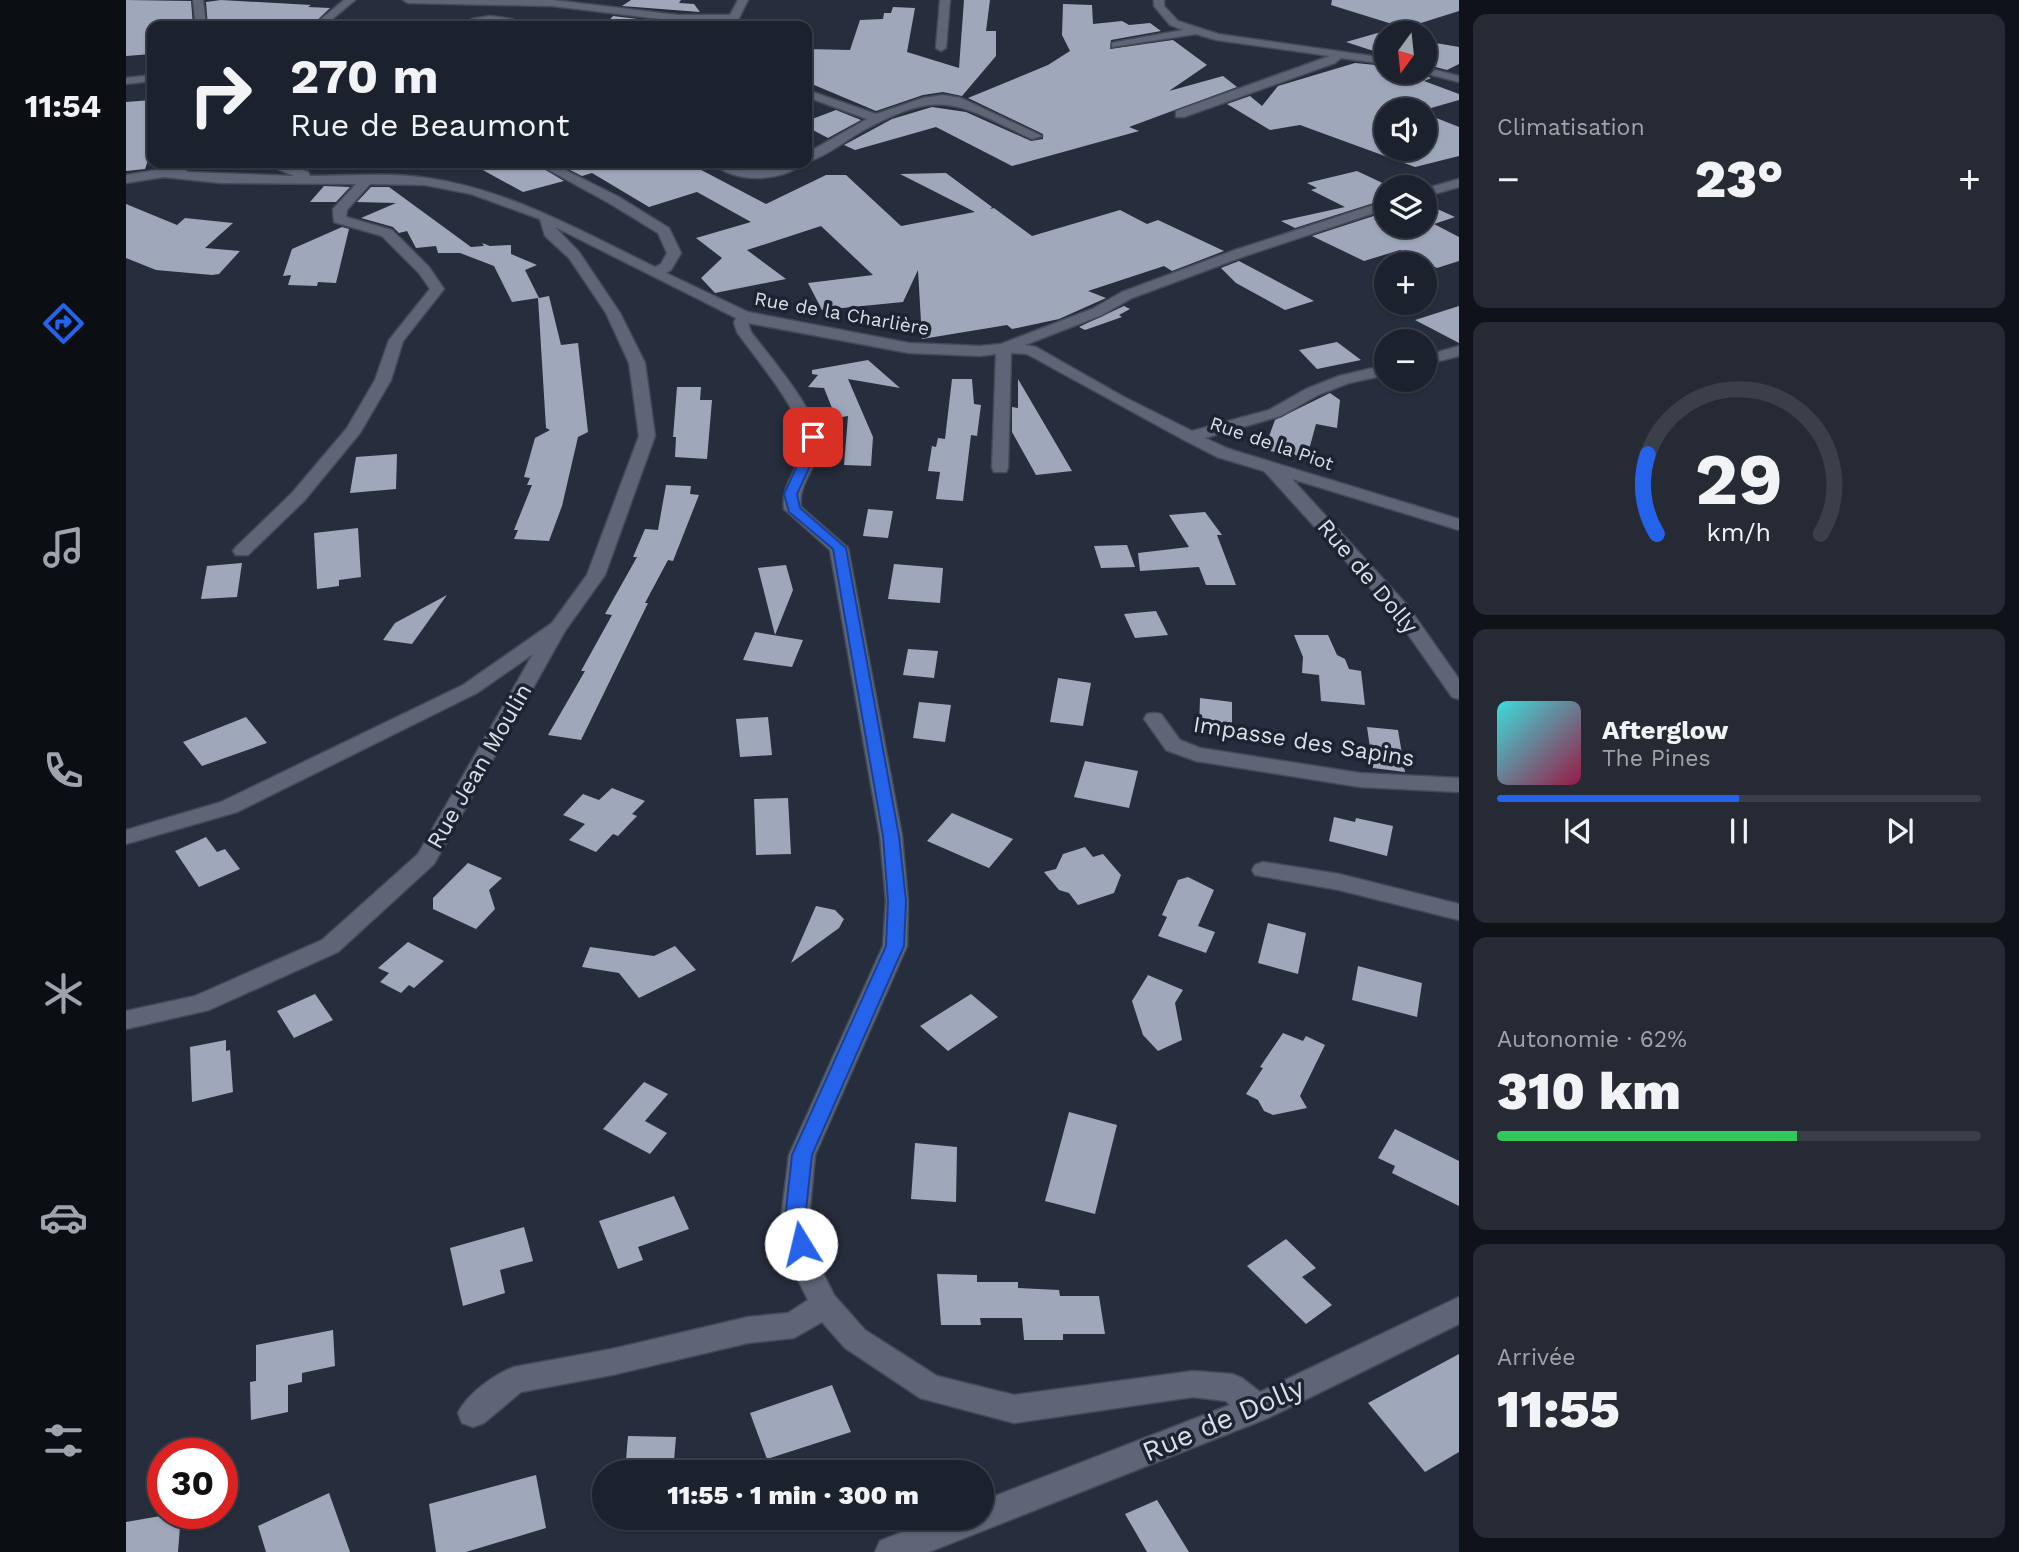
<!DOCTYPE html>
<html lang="fr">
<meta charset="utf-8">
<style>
body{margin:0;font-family:"Work Sans",sans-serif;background:#252a35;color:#f1f3f6;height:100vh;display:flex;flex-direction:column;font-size:26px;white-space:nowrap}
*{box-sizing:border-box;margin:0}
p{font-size:23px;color:#a0a4aa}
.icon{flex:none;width:38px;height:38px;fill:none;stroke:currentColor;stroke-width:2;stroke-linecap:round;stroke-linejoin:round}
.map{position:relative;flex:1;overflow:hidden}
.drawer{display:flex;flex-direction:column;gap:14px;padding:14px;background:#0f1319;width:560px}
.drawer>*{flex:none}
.guide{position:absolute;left:21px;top:21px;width:665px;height:147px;border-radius:14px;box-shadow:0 2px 5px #0004,0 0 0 2px #3a3f49;background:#1c222d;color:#f1f3f6;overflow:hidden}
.needle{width:46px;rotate:195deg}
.fabs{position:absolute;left:1248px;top:21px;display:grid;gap:14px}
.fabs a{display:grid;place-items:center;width:63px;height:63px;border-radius:50%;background:#1c222d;box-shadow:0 2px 5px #0004,0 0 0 2px #3a3f49;font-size:35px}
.speed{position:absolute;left:21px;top:1438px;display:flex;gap:14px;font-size:35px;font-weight:700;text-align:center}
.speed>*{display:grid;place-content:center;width:91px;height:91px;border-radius:50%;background:#1c222d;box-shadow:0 2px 5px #0004,0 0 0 2px #3a3f49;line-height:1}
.speed .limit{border:10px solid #d22;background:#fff;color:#111}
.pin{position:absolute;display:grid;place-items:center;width:60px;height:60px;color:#fff;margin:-30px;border-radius:14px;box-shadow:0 4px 10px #0006}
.me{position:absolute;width:77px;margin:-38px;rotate:351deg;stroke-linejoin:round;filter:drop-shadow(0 0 5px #0008)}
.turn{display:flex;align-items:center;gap:24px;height:147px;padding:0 28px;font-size:32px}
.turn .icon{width:91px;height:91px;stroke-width:2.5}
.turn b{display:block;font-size:49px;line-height:60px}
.big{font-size:52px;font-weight:800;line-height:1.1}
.drawer .tile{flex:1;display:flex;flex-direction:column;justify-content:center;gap:10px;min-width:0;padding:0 24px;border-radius:14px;background:#252a35}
.drawer .dial{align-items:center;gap:0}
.dial svg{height:182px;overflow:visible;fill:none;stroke:#3a3f49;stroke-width:7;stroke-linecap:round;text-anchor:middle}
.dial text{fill:#f1f3f6;stroke:none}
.song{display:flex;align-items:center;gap:21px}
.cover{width:84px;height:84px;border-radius:10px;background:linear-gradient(135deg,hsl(180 70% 55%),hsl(340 70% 35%))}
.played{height:7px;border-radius:4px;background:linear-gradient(90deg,#2563eb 50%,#3a3f49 50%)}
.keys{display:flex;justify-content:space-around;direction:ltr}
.heat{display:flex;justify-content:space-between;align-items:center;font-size:38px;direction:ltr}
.charge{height:10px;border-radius:5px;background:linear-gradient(90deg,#34c759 62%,#3a3f49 0)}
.trip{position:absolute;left:466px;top:1460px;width:402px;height:70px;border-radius:35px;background:#1c222d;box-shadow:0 2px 5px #0004,0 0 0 2px #3a3f49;font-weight:800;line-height:70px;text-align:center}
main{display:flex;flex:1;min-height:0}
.tabs{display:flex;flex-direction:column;width:126px;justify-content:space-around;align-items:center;background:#0b0e12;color:#a0a4aa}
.tabs .icon{width:49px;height:49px}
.tabs .active{color:#2563eb}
.tabs b{font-size:32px;color:#f1f3f6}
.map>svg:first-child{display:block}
</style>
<main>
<nav class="tabs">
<b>11:54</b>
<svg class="icon active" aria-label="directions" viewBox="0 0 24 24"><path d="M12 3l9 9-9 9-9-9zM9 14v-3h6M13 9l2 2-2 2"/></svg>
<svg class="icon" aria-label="music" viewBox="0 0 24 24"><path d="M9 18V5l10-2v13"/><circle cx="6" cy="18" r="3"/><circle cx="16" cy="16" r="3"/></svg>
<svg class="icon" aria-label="phone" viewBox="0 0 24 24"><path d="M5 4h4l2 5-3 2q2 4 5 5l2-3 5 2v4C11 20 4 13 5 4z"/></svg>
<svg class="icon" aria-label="climate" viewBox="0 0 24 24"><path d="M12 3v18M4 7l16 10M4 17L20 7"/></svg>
<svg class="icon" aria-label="car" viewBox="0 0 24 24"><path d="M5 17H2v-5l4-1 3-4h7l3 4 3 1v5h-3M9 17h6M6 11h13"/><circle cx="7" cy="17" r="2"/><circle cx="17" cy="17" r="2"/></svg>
<svg class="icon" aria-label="filters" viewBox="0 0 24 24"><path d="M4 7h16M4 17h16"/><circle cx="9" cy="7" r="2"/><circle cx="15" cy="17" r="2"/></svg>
</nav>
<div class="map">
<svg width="1333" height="1552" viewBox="0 0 1333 1552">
<rect width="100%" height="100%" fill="#262d3c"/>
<path fill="#9fa8bb" d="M0,0L65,1L67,26H26V54L0,56Z
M95,0L185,5L182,7L204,8L185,26H82L80,2Z
M505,0H555L553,3L568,4L574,12L496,6Z
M838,0H864L860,31H870V56L836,96L817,92L797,95L750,111L681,82V49L724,50L734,20L757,19L758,13H765L767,7L789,8L781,52L833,68Z
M1206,0H1333V11L1279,28L1205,5Z
M937,4L966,5L967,24L996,21L1003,25L1024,23L1035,31L985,40L984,49L1047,40L1081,65L1043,91L1097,76L1111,87L1003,127L1013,131L886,166L810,127L729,150L718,145L766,119L806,107L840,112L905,141L917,139V134L842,98L922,65L944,51L936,35Z
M487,16L552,24H582L584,26H478Z
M1255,32L1260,33V55L1220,42Z
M1298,41L1333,47V64L1321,70L1298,64Z
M1229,63L1260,66V72H1291L1305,78L1298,81L1333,94V100L1298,110H1260V149H1298V113L1333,127V156L1289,167L1174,125L1144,130L1101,104L1124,96L1136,106L1152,86Z
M26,100V149L19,169L0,171V102Z
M710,110L735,120L702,138L681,127V121Z
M344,163H408L438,181L397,192Z
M430,163H562L640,204L700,175H720L775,226L849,212L774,174L820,173L866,207L864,209L868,208L906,236L994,210L1021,224L1032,220L1098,251L1046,271L1038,266L962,291L980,298L933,319L886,329L881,325L796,339L792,270L777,302L696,310L682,283L747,275L695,226L621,250L660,279L589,293L575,278L596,258L570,238L625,222L571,192L523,207L466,173L456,176Z
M1231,171L1265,187H1260V199L1169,228L1155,221L1219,207L1185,190L1191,188L1181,183Z
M198,186L224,187L210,202H184Z
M245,187H263L345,247L358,246L356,243L364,246L385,245V254L411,265L399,270L413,298L423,296L435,345L452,343L462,432L452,437L436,506L423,541L388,539L392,530H388L406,485H401L404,478L398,477L409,438L424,430L420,428L412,298L386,302L368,266L334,253H312L310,246L290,248L281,231L273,233L267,227L235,218L270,203L231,202Z
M1298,203L1329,217L1308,224L1333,237V261L1311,268L1274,250L1238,261L1186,236L1260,212V226H1298Z
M0,204L51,225L59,218L107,223L79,248L114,251L93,274L86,275L30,270L0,258Z
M216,227L223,229L210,283L192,282L191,286L162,285L165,275L157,276L166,249Z
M1113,261L1188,301L1159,310L1110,283L1095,268Z
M998,306L1004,309L993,315L996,317L959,330L953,327Z
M1333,306V343L1289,320Z
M1211,342L1235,360L1191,369L1173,350Z
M742,360L774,388L722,379L747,437L745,466L718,465L722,416L710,418L698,388L682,387L692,375L686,374V370Z
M826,379H846L848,404L855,405L851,436L845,435L837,501L810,499L814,472L802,471L806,446L810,447L812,438L819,439Z
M892,379L946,471L910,475L886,432V407L892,408Z
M551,387H575L574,400H586L581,459L549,457L550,437H547Z
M1204,393L1214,400L1211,428L1190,424L1181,457L1144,451L1147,440L1142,439L1149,420Z
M271,454L270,489L224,493L230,457Z
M540,485L565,486L564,494L573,495L547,561L542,560L519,603H522L455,740L422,735L459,671H455L486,615L479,614L511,557H507L519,529L532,530Z
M742,509L767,511L762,538L737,536Z
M1079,512L1096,535H1091L1110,585H1080L1073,567L1014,571L1012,553L1063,547L1043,515Z
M232,528L235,577L213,580V586L191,589L188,533Z
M1001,545L1009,567L975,568L968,546Z
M116,563L111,597L75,599L81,566Z
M768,564L817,568L814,603L762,599Z
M660,565L667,590L649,635L632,568Z
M321,595L286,644L257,640L269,623Z
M1030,611L1042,635L1009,638L998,614Z
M629,632L677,640L666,667L617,660Z
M1168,635H1202L1211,655L1219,659L1223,669L1235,671L1239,705L1195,701L1193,675L1176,673L1177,657Z
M782,649L812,651L808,678L777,675Z
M932,678L965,683L957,726L924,722Z
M1074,698L1106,702V734L1073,730Z
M793,702L825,705L819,742L787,738Z
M120,717L141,743L76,766L57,742Z
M642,717L646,755L614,757L610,719Z
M1241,727L1272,730L1279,772L1247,768Z
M959,761L1012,771L1003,808L948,797Z
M486,788L519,801L506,814L511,816L492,836L487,834L470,852L443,840L459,824L437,815L457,794L473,800Z
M662,798L665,854L630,855L628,799Z
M826,813L887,839L863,868L801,841Z
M1208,817L1229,822L1230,818L1267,826L1261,856L1203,841Z
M80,837L91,852L99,849L114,869L73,887L49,851Z
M959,847L967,857L977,854L995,875L988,893L952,905L943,893L933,890L918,872L930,869L937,854Z
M342,863L376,878L363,890L369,909L350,929L307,909V898Z
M1062,877L1088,890L1072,926L1089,932L1080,953L1032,936L1041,917L1036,915L1052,880Z
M690,906L709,910L718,919L713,928L665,963Z
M1142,923L1180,933L1172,974L1132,963Z
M282,942L318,961L288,988L283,985L275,993L254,982L263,973L252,968Z
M549,946L570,970L513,998L493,973L456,967L464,947L528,956Z
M1232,966L1296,983L1291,1017L1226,1000Z
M1022,975L1057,990L1049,1003L1056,1040L1032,1051L1017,1035L1006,1001Z
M189,994L207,1020L168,1038L151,1011Z
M845,994L872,1017L822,1051L794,1026Z
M1157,1033L1177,1041L1180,1036L1199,1045L1174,1096L1181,1108L1147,1115L1138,1111L1132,1100L1120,1094L1137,1068L1134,1067Z
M100,1040V1051L104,1050L107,1092L66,1102L64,1047Z
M518,1082L542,1094L519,1121L541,1133L524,1154L477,1129Z
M943,1112L991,1125L969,1214L919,1201Z
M1269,1129L1333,1161V1206L1266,1173L1269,1166L1252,1158Z
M789,1143L831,1147L830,1202L785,1199Z
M548,1196L563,1229L512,1247L517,1260L492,1269L473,1221Z
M398,1227L407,1261L374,1270L379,1293L337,1306L324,1248Z
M1160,1239L1190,1268L1176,1277L1206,1305L1180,1324L1121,1266Z
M811,1274L851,1275V1282H892V1288L933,1290L934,1296H973L979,1334H937V1340H898L896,1318H854L855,1325H815Z
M207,1330L209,1366L176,1373V1382L162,1385V1412L125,1420L124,1382L130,1381V1345Z
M1333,1354V1452L1299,1472L1242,1403Z
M706,1385L725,1432L641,1459L624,1413Z
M502,1436L550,1437L547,1472H499Z
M410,1475L420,1528L340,1552H310L303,1504Z
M203,1493L224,1552H140L132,1526Z
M1031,1500L1063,1552H1021L999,1514Z
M46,1514H55L52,1552H0V1522Z"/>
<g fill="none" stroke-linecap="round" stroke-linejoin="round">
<defs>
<path id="minor" d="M67,0H77L80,26H70Z
M218,0H229L198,26H187Z
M277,0H427L552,15H604L612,0H622L613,18V26H603V21H552L426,6L282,3Z
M814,0H824L820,48L815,51L810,48Z
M1028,0H1038V6L1052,21L1092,34L1260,58V64L1215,58L1209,63L1058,117H1050V111L1204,56L1090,40L1070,34L986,47V43L990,42L1057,30L1044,25L1028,6Z
M364,16L385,19L405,26L364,22L348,26L337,24L346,19Z
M1298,67L1333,76V82L1294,72H1298Z
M26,75V81L0,84V78Z
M681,90L750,114L797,98L817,95L835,98L916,136L906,139C831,104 817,87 738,130C720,140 701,156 681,162V153L741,119L681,97Z
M138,163H155L182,172L184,176C222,176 263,172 301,178C384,190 455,231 529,267L535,264L541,253L532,233L483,203L410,163H425L493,197L543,228L555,253L545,270L540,273L622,312L783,343L854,346L875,344L966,309L996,292L1109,250L1260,201V209L1119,256L1006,298L976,315L899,345L910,347L998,397L1066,431L1143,410L1180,389L1213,376L1260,365V375L1223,383L1192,395L1155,416L1079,438L1103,449L1333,519V530L1166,479L1281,605L1333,679V699L1326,697L1267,613L1138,471L1091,457L1058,440L901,354L885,353L882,468L880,472H868L866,468L870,354L854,356L783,353L622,323L625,332C643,356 702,423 693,452C687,472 672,486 675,507L722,548L776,836L782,901L781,946L689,1155L683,1219L695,1269L708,1295L739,1330L811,1376L888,1395L1067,1371L1106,1374L1116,1378L1134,1392L1333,1297V1324L1142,1418L803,1552H749L754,1541L813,1517H856V1501L1104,1405L1100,1401L1067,1397L888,1423L794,1398L719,1348L696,1322L668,1338L622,1343L486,1375L395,1392L358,1423L347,1427L336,1423L332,1413C341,1394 369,1374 388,1367L486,1349L622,1317L662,1313L682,1300L667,1270L655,1219L663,1155L757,946L760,901L754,836L704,550L658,509C655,483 672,472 677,448C683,419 628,357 611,332L608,323L610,318L429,227L453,252L494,313L519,363L529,436L479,575L439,631L308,864L212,952L83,1010L0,1029V1011L69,996L196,940L292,854L407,654L351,693L111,812L0,844V830L95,802L337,685L426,623L461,575L513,436L503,363L480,313L443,258L419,236L414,219L345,194L299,185L244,184L221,210L220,217L266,230L303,267L318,289L277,341L265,380L234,433L178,501L122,555H110L107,551L110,547L166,493L221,428L249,380L263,340L304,289L293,273L256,236L208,222L207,209L230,184L94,183L38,177L0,183V175L56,166L60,167L61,172L168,176Z
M587,163C603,163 617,171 633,170C649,170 662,162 678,163C656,182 608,184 587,163Z
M1333,179V187L1298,197V189Z
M1333,346V356L1298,365V356Z
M1028,713L1035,714L1054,740L1074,748L1234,773L1333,778V792L1234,787L1070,761L1040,750L1018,719L1021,714Z
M1137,862L1213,874L1333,904V920L1213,890L1129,875L1126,870L1129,865Z"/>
</defs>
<use href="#minor" stroke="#444a56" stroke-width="3"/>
<use href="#minor" fill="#5d6577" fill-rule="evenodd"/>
</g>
<path fill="#2563eb" stroke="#184099" stroke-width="2" d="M687,433L693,437L691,451L671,494L674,508L720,548L773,836L780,901L778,946L686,1155L679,1219L686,1244L683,1251L675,1253L668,1251L659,1219L666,1155L760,946L762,901L757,836L707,549L663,512L658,494L678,451L681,437Z"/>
<g text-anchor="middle" stroke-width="7" stroke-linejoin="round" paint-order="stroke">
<g font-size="19" fill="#dbdfe9" stroke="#1c2331">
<text transform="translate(716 313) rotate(10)" y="7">Rue de la Charlière</text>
<text transform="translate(1146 443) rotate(19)" y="7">Rue de la Piot</text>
</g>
<g font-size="23" fill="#dbdfe9" stroke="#1c2331">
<text transform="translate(1242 576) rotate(50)" y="8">Rue de Dolly</text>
<text transform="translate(1178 741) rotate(9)" y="8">Impasse des Sapins</text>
<text transform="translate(353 766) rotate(-60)" y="8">Rue Jean Moulin</text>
</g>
<g font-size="28" fill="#dbdfe9" stroke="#1c2331">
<text transform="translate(1097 1419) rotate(-23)" y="10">Rue de Dolly</text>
</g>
</g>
</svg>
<div class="fabs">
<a><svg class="needle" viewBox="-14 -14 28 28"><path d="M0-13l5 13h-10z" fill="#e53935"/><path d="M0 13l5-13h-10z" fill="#a0a4aa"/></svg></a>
<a><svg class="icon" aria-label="sound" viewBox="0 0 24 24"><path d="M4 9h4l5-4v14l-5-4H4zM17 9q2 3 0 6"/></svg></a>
<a><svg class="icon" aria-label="layers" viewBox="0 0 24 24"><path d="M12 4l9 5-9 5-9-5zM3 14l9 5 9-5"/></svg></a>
<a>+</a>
<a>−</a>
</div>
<div class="speed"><div class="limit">30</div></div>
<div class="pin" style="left:687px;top:437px;background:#d93025"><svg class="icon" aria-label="arrive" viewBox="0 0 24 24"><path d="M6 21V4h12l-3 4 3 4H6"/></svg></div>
<svg class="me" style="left:675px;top:1244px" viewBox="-20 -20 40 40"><circle r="19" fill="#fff"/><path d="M0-13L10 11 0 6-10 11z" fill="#2563eb"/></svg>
<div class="trip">11:55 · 1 min · 300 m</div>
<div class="guide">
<div class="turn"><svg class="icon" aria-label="right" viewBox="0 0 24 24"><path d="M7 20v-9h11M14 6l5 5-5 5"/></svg><div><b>270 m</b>Rue de Beaumont</div></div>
</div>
</div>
<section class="drawer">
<div class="tile"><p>Climatisation</p>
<div class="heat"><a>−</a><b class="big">23°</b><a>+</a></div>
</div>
<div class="tile dial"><svg viewBox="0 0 100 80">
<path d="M14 69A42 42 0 1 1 86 69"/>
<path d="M14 69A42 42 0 0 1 10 34" stroke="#2563eb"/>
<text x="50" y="56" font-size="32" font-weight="700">29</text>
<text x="50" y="72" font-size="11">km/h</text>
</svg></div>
<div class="tile">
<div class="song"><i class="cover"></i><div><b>Afterglow</b><p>The Pines</p></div></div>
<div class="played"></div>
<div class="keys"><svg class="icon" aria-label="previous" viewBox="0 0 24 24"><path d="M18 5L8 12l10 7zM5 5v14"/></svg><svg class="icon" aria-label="pause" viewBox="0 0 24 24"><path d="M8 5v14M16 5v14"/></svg><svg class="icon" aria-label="next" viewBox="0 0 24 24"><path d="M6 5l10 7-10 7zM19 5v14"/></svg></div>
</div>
<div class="tile"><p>Autonomie · 62%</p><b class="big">310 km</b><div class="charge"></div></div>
<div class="tile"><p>Arrivée</p><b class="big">11:55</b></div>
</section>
</main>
